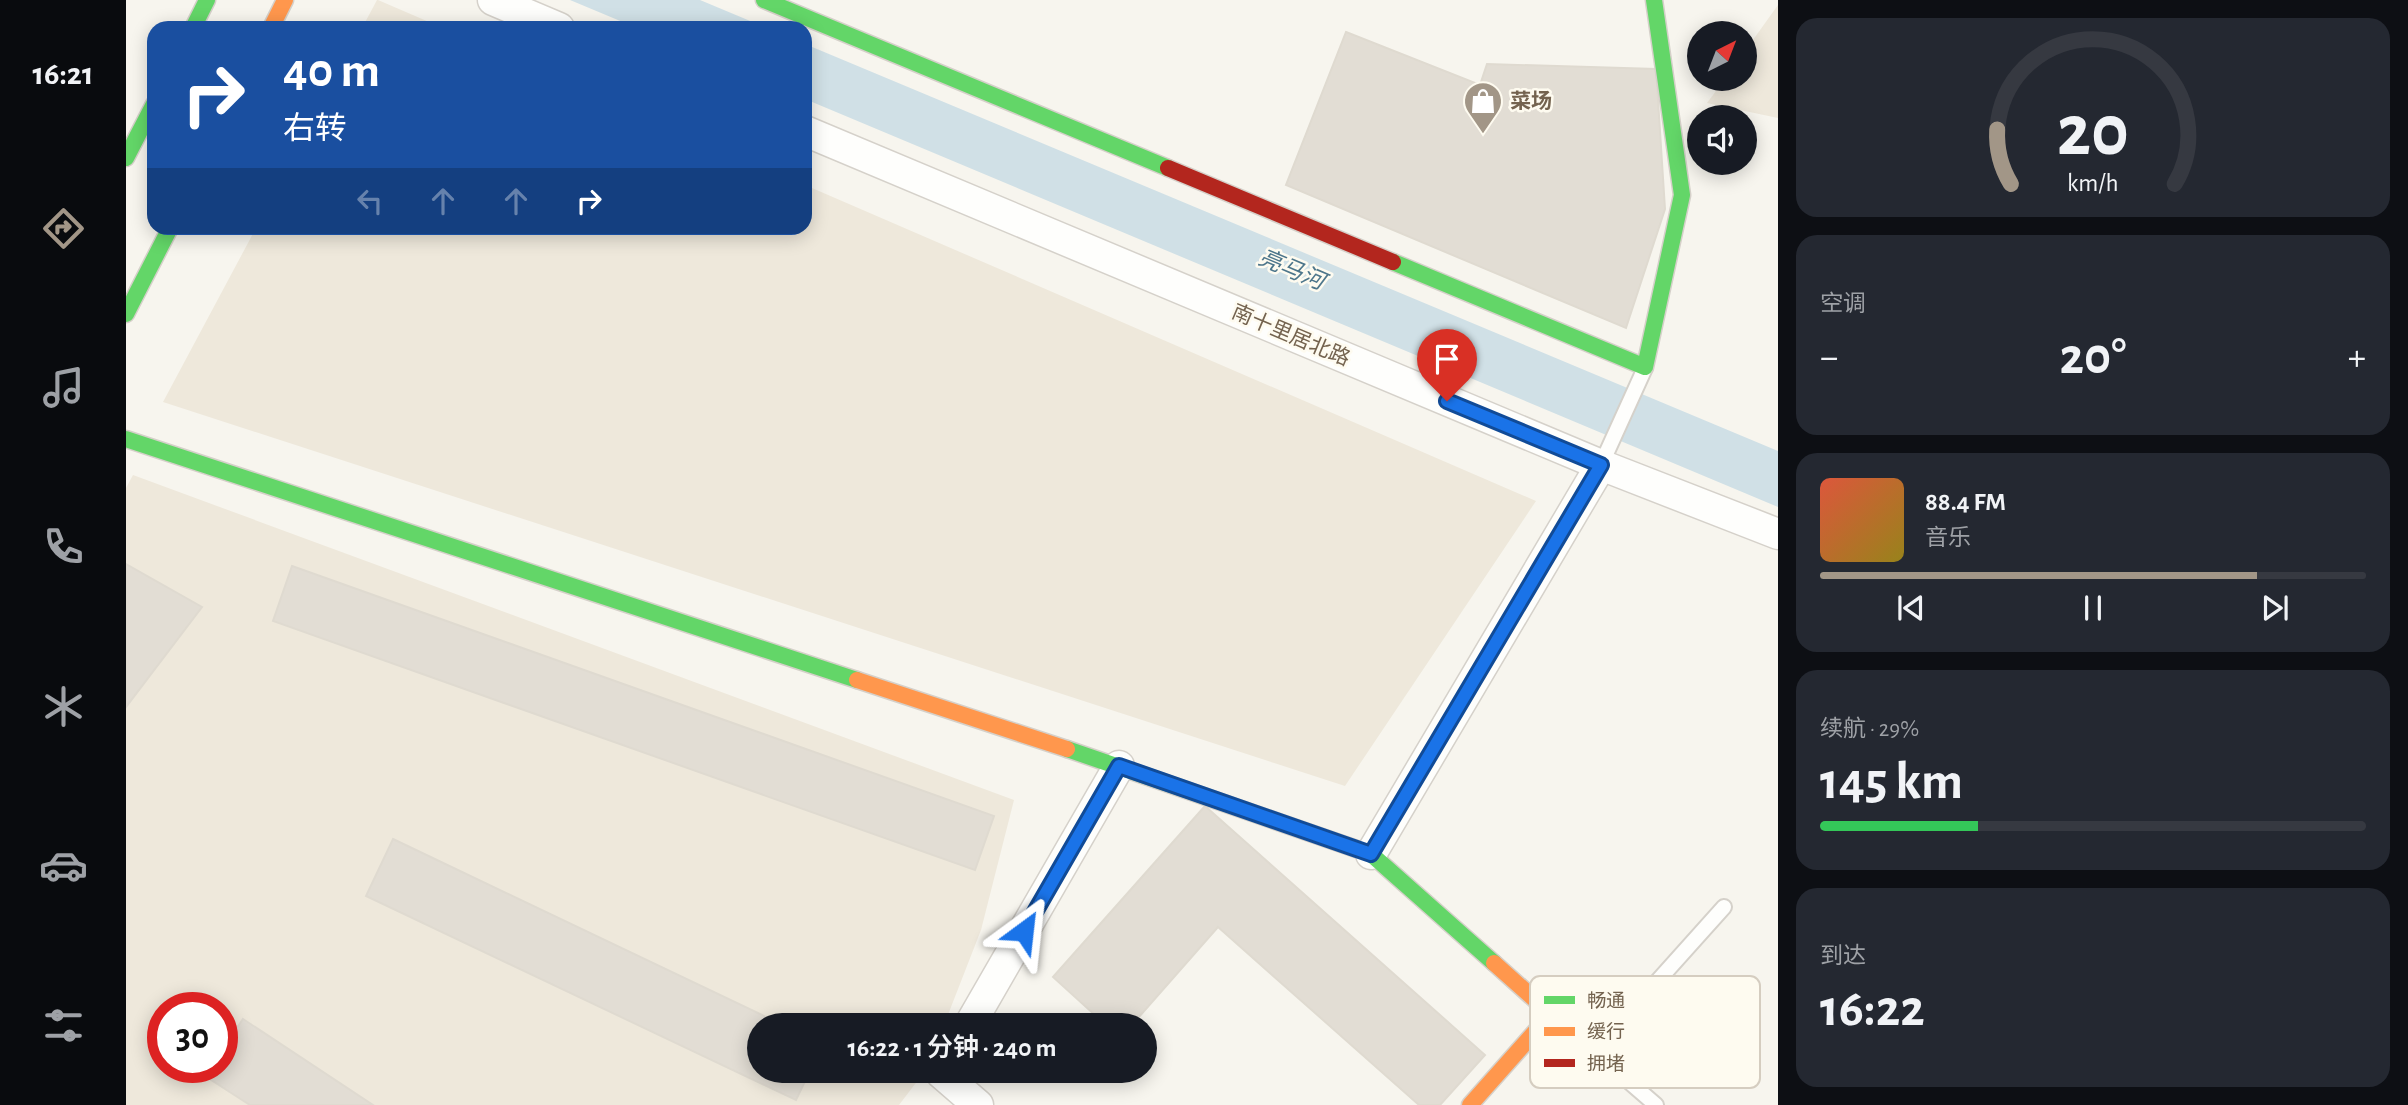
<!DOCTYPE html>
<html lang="zh">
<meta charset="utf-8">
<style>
body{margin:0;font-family:"Alegreya Sans","Noto Sans SC",sans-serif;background:#242831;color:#f1f3f6;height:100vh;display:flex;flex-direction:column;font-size:26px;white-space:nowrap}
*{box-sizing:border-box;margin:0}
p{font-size:23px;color:#9ea1a6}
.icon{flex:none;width:38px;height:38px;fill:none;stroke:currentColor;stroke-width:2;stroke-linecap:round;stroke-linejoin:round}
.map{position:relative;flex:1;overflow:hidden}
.panel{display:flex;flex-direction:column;gap:18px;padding:18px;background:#0d0f14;width:630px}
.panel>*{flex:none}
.top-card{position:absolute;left:21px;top:21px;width:665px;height:214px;border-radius:21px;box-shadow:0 4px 18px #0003;background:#1a4fa0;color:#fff;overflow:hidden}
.needle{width:46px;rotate:42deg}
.controls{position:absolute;left:1561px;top:21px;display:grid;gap:14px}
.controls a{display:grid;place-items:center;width:70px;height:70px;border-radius:50%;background:#171b24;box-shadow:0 4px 18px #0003;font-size:35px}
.speed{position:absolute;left:21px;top:992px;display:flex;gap:14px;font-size:35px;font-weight:700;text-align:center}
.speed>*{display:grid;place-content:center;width:91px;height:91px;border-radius:50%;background:#171b24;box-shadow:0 4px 18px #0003;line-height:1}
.speed .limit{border:10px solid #d22;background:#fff;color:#111}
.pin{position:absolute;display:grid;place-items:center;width:60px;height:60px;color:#fff;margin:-72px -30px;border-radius:50% 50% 50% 0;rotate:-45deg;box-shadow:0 0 7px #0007}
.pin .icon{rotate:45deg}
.me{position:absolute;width:77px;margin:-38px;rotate:30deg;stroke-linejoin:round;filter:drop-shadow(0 0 5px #0008)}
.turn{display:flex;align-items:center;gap:24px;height:147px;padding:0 21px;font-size:32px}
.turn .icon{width:91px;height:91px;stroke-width:2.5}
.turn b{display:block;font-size:49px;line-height:60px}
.lanes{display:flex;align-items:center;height:66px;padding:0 21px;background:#0003;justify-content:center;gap:35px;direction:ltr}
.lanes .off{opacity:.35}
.big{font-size:52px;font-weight:600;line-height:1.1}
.panel .card{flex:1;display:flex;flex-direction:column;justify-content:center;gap:10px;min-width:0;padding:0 24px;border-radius:21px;background:#242831}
.panel .dial{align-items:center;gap:0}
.dial svg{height:182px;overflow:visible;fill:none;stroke:#363941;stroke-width:7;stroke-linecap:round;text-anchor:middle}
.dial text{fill:#f1f3f6;stroke:none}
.song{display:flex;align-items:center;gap:21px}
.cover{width:84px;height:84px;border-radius:10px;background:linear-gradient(135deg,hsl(10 70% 55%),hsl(50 70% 35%))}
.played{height:7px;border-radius:4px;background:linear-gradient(90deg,#a29687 80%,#363941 80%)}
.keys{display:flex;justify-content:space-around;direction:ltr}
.heat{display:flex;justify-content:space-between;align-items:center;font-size:38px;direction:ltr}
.charge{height:10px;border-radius:5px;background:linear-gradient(90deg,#34c759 29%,#363941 0)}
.trip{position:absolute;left:621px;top:1013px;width:410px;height:70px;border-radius:35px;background:#171b24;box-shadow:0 4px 18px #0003;font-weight:600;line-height:70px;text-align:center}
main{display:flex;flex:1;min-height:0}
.menu{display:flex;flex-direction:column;width:126px;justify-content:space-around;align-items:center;background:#090b0e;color:#9ea1a6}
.menu .icon{width:49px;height:49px}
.menu .active{color:#a29687}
.menu b{font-size:32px;color:#f1f3f6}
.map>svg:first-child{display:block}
</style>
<main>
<nav class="menu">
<b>16:21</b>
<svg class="icon active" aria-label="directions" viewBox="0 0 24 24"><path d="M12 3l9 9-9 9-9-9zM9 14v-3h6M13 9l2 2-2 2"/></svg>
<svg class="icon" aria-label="music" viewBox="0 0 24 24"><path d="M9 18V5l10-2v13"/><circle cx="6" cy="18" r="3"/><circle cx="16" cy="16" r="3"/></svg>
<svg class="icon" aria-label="phone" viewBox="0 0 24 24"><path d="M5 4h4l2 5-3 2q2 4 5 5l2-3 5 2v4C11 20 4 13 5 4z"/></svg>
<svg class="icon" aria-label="climate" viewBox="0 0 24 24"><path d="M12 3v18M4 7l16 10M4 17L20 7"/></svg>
<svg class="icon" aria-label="car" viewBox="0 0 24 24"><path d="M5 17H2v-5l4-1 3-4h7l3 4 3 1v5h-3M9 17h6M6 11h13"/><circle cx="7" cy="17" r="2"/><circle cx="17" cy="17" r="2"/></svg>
<svg class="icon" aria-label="filters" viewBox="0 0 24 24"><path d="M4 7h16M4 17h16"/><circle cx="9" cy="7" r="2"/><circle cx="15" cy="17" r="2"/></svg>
</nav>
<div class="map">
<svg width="1652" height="1105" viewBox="0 0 1652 1105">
<rect width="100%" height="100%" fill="#f7f5ee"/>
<path fill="#eee8db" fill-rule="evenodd" d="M251,0H252L317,28H236Z
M1652,5V118L1581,103L1599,79H1619V51Z
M679,185L1410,501L1219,786L37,402L130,228H679Z
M7,475L888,800L855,930L818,1025L634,1026V1071H799L773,1105H0V488ZM37,1008H96V1068H37Z"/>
<path fill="#d0e0e6" d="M444,0H574L641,28H511Z
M679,44L1652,451V507L679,99Z"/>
<path fill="#e2ddd4" stroke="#dfdad0" stroke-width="2" d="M1220,32L1354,85L1361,64L1530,69L1539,209L1500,328L1160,185Z
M0,564L76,607L0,707Z
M166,566L868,816L849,870L147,621Z
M1079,806L1359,1055L1314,1105H1293L1092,927L1005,1026H981L927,977Z
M267,839L659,1026H634V1071H684L670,1100L240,896Z
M117,1019L247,1105H124L79,1076L85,1068H96V1050Z"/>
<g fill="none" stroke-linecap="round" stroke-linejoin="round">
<defs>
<path id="lane" d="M1475,465L1519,368
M1426,1015L1530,1105
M1468,1052L1598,907"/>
<path id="street" d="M367,0L433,28
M679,131L1475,465L1652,534
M1245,854L1475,465
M843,1026L993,766
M817,1071L815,1073L852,1105"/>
<path id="fast" d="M638,0L1042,168
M67,28L81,0
M0,158L28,104
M1267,262L1519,367L1556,195L1528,0
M0,314L44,228
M0,439L731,680
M941,749L1245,854L1368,963"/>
<path id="slow" d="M145,28L159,0
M731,680L941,749
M1344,1105L1425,1014L1368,963"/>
<path id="jam" d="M1042,168L1267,262"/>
</defs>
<use href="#lane" stroke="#d5d1ca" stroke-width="18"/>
<use href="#street" stroke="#d5d1ca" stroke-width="33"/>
<use href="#fast" stroke="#d5d0c9" stroke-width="19"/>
<use href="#slow" stroke="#d5d0c9" stroke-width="19"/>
<use href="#jam" stroke="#d5d0c9" stroke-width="19"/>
<use href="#lane" stroke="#fefefc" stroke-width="14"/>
<use href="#street" stroke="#fefefc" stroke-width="30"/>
<use href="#fast" stroke="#63d668" stroke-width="16"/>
<use href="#slow" stroke="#ff974d" stroke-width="16"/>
<use href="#jam" stroke="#b3261e" stroke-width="16"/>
</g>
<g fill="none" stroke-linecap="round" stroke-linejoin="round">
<defs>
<path id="route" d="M898,931L993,766L1245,854L1475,465L1321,401"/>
</defs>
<use href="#route" stroke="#114b97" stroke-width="18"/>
<use href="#route" stroke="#1a73e8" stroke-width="12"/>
</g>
<defs>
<symbol id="shop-pin" viewBox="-11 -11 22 30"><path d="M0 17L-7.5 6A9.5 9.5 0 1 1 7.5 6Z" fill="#a29687" stroke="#fefbf0"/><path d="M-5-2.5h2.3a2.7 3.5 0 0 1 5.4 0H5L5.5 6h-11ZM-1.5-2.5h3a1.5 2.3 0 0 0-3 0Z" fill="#fff"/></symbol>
</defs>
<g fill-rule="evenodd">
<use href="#shop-pin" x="1335" y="79" width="44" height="60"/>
</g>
<g text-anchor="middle" stroke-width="5" stroke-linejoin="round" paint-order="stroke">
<g font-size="21" font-weight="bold" fill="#74634f" stroke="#fefbf0" text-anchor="start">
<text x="1384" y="108">菜场</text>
</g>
<g font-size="21" fill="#74634f" stroke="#fefbf0">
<text transform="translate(1165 335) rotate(23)" y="7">南十里居北路</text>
</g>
<g font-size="23" font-style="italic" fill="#4d768b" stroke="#fefbf0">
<text transform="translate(1166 269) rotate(23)" y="8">亮马河</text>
</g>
</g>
<rect x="1404" y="976" width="230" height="112" rx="10" fill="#fefbf0" stroke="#d5cdc0" stroke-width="2"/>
<rect x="1418" y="996" width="31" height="8" fill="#63d668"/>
<rect x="1418" y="1027" width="31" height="9" fill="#ff974d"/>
<rect x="1418" y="1059" width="31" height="8" fill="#b3261e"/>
<g font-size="19" fill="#74634f">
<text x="1461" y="1007">畅通</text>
<text x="1461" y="1038">缓行</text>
<text x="1461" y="1070">拥堵</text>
</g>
</svg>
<div class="controls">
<a><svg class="needle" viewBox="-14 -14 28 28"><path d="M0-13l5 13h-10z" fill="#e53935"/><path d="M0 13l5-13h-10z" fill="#9ea1a6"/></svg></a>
<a><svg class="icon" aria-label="sound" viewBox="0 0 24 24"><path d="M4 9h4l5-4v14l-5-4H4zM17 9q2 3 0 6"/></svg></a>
</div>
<div class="speed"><div class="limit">30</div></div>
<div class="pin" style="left:1321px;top:401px;background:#d93025"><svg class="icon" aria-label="arrive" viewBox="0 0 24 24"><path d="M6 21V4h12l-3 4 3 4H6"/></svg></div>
<svg class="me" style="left:898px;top:931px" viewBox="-20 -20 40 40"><path d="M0-17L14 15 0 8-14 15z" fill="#1a73e8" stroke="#fff" stroke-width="4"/></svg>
<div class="trip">16:22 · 1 分钟 · 240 m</div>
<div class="top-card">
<div class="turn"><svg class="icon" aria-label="right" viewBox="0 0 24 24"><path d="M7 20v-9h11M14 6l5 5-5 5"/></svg><div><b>40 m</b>右转</div></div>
<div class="lanes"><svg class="icon off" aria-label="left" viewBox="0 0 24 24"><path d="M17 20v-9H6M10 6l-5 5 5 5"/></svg><svg class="icon off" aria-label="ahead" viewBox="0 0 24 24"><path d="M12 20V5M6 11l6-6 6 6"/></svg><svg class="icon off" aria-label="ahead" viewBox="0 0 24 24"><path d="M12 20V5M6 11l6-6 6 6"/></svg><svg class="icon" aria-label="right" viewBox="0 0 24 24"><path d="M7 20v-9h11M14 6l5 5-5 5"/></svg></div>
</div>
</div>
<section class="panel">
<div class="card dial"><svg viewBox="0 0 100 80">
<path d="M14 69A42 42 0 1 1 86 69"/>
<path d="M14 69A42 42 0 0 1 8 45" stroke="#a29687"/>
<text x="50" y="56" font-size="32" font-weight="700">20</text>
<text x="50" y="72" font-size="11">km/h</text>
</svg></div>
<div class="card"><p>空调</p>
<div class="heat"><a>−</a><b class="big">20°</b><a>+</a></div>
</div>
<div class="card">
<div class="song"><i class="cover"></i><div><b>88.4 FM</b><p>音乐</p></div></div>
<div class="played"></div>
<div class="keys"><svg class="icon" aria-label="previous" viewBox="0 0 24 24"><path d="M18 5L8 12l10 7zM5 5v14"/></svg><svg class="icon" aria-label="pause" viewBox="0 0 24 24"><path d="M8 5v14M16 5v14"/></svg><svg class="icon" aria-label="next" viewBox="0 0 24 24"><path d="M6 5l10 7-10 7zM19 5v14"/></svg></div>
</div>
<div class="card"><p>续航 · 29%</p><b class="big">145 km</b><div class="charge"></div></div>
<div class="card"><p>到达</p><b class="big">16:22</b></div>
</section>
</main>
